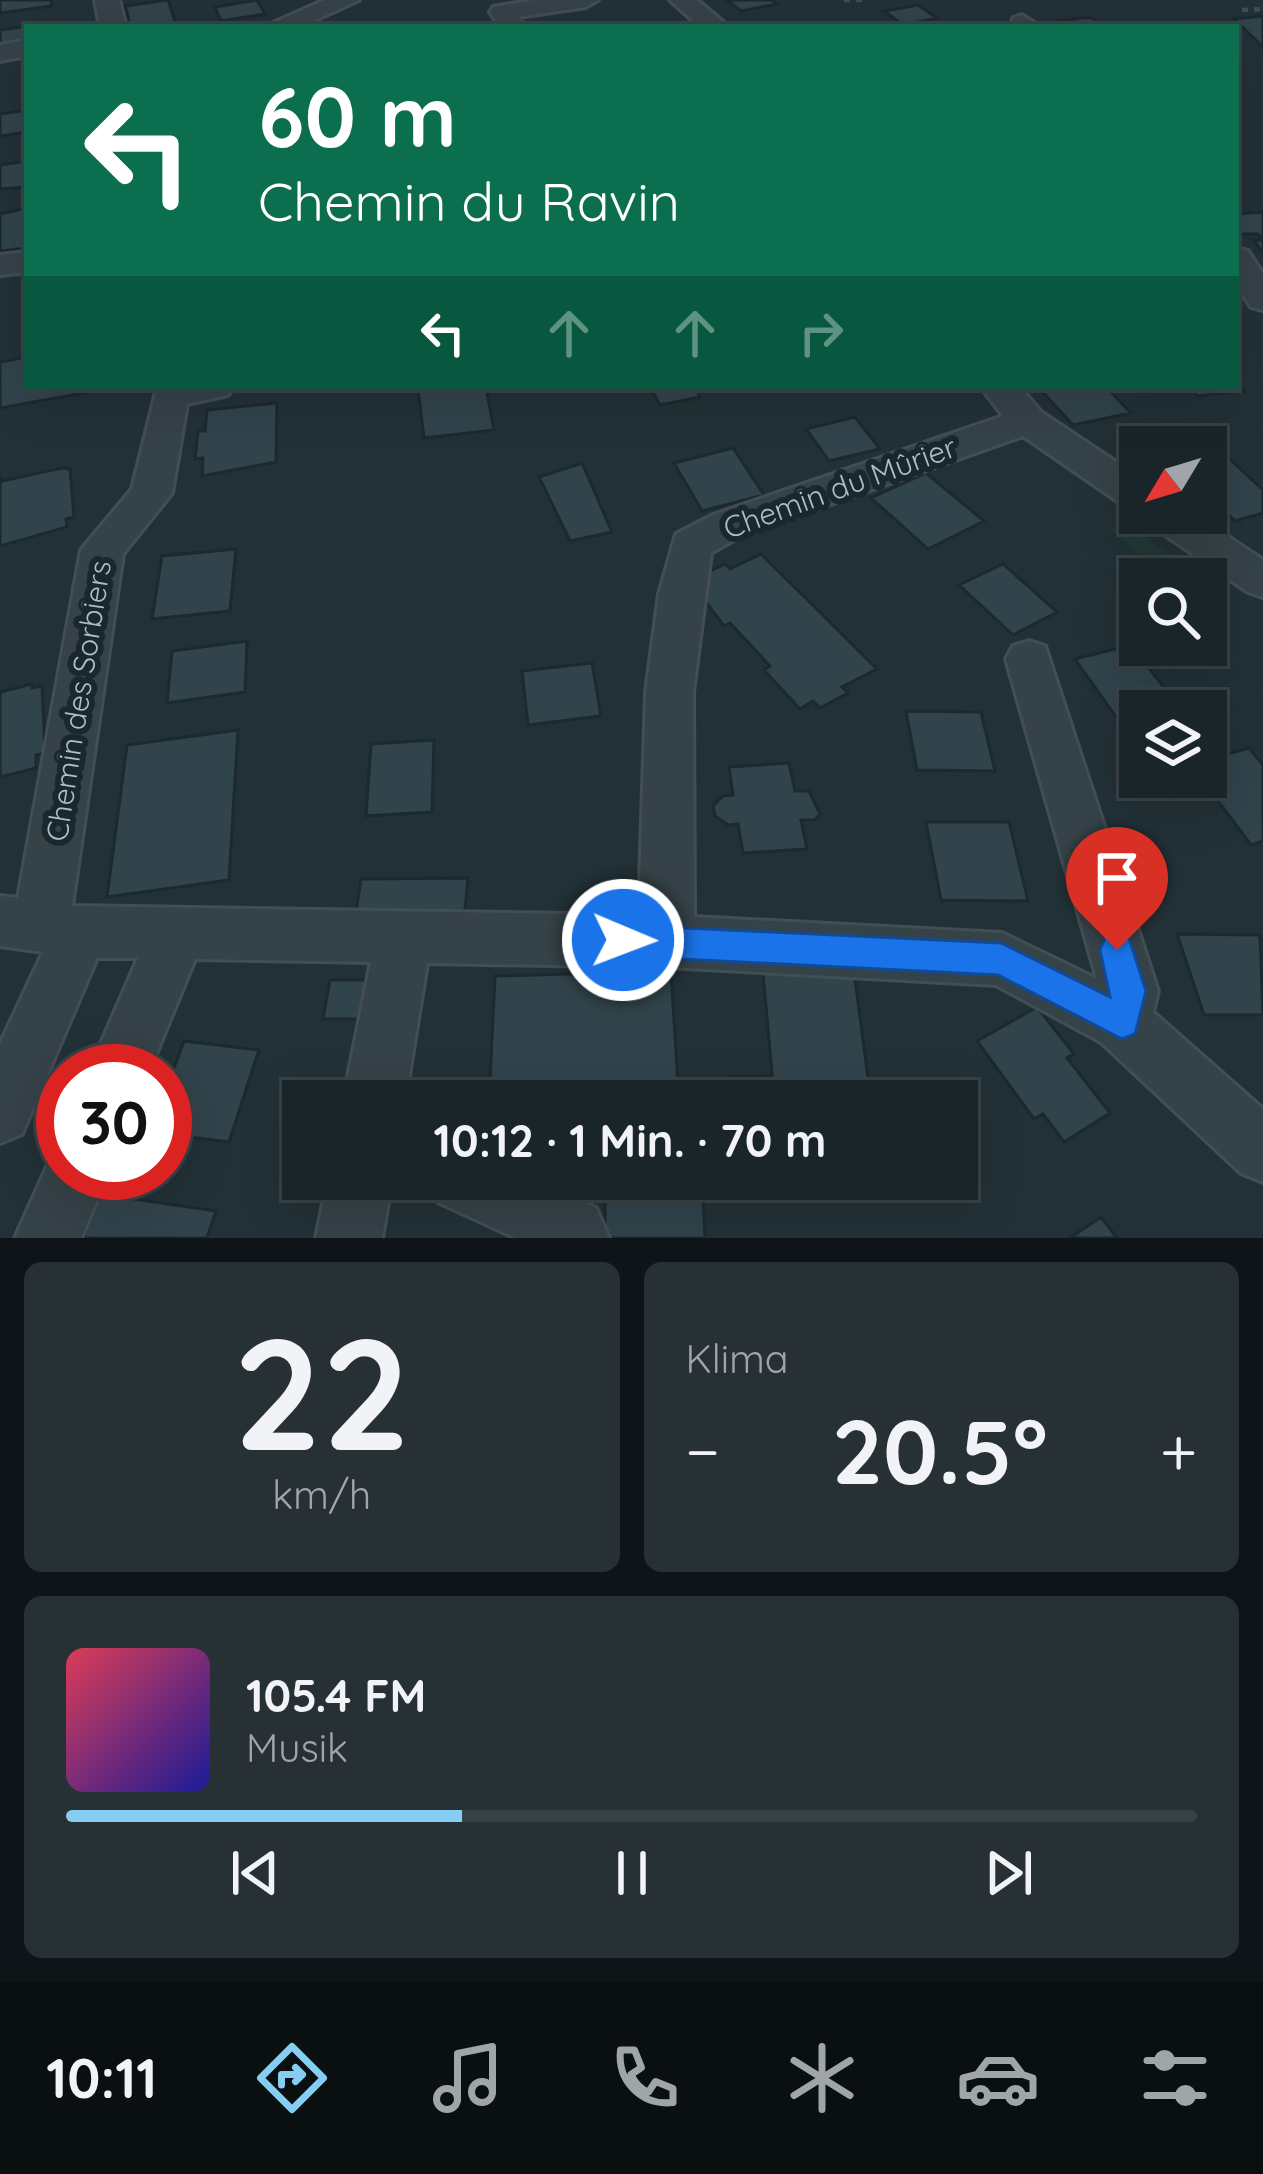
<!DOCTYPE html>
<html lang="de">
<meta charset="utf-8">
<style>
body{margin:0;font-family:Quicksand,sans-serif;background:#273135;color:#f1f3f6;height:100vh;display:flex;flex-direction:column;font-size:45px;white-space:nowrap}
*{box-sizing:border-box;margin:0}
p{font-size:39px;color:#9fa5a8}
.icon{flex:none;width:66px;height:66px;fill:none;stroke:currentColor;stroke-width:2;stroke-linecap:round;stroke-linejoin:round}
.map{position:relative;height:1238px;overflow:hidden}
.side{display:flex;flex-direction:column;gap:24px;padding:24px;background:#0e1417;flex:1}
.side>*{flex:none}
.guide{position:absolute;left:24px;top:24px;width:1215px;height:366px;border-radius:0px;box-shadow:0 12px 48px #0002,0 0 0 3px #384246;background:#0b6e4f;color:#fff;overflow:hidden}
.needle{width:78px;rotate:232deg}
.tools{position:absolute;left:1119px;top:426px;display:grid;gap:24px}
.tools a{display:grid;place-items:center;width:108px;height:108px;border-radius:0px;background:#1a2529;box-shadow:0 12px 48px #0002,0 0 0 3px #384246;font-size:60px}
.speed{position:absolute;left:36px;top:1044px;display:flex;gap:24px;font-size:60px;font-weight:700;text-align:center}
.speed>*{display:grid;place-content:center;width:156px;height:156px;border-radius:50%;background:#1a2529;box-shadow:0 12px 48px #0002,0 0 0 3px #384246;line-height:1}
.speed .limit{border:18px solid #d22;background:#fff;color:#111}
.pin{position:absolute;display:grid;place-items:center;width:102px;height:102px;color:#fff;margin:-123px -51px;border-radius:50% 50% 50% 0;rotate:-45deg;box-shadow:0 0 12px #0007}
.pin .icon{rotate:45deg}
.me{position:absolute;width:132px;margin:-66px;rotate:91deg;stroke-linejoin:round;filter:drop-shadow(0 0 9px #0008)}
.turn{display:flex;align-items:center;gap:42px;height:252px;padding:0 36px;font-size:54px}
.turn .icon{width:156px;height:156px;stroke-width:2.5}
.turn b{display:block;font-size:84px;line-height:102px}
.lanes{display:flex;align-items:center;height:114px;padding:0 36px;background:#0003;justify-content:center;gap:60px;direction:ltr}
.lanes .off{opacity:.35}
.big{font-size:90px;font-weight:700;line-height:1.1}
.side .tile{flex:1;display:flex;flex-direction:column;justify-content:center;gap:18px;min-width:0;padding:0 42px;border-radius:18px;background:#273135}
.side .dial{align-items:center;gap:0}
.dial b{font-size:156px;line-height:1}
.song{display:flex;align-items:center;gap:36px}
.cover{width:144px;height:144px;border-radius:18px;background:linear-gradient(135deg,hsl(350 70% 55%),hsl(240 70% 35%))}
.played{height:12px;border-radius:6px;background:linear-gradient(90deg,#86cdf2 35%,#384246 35%)}
.keys{display:flex;justify-content:space-around;direction:ltr}
.heat{display:flex;justify-content:space-between;align-items:center;font-size:66px;direction:ltr}
.side .tiles{flex:1;display:grid;gap:24px;grid-template-columns:1fr 1fr}
.tile:last-child{grid-column:span 2}
.trip{position:absolute;left:282px;top:1080px;width:696px;height:120px;border-radius:0px;background:#1a2529;box-shadow:0 12px 48px #0002,0 0 0 3px #384246;font-weight:700;line-height:120px;text-align:center}
.dock{display:flex;height:192px;justify-content:space-around;align-items:center;background:#0a0f10;color:#9fa5a8}
.dock .icon{width:84px;height:84px}
.dock .current{color:#86cdf2}
.dock b{font-size:54px;color:#f1f3f6}
.map>svg:first-child{display:block}
</style>
<div class="map">
<svg width="1263" height="1238" viewBox="0 0 1263 1238">
<rect width="100%" height="100%" fill="#223137"/>
<path fill="#233835" d="M1128,521L1185,568L1166,577L1109,529Z"/>
<path fill="#31434b" stroke="#1c292e" stroke-width="3" d="M0,0H51L52,6L0,13Z
M168,0L177,27H131L125,6Z
M257,0L265,14L221,21L215,7Z
M727,0H772L777,4L741,11Z
M918,5L937,18L903,25L884,11Z
M1263,16V47L1234,19Z
M1092,18L1105,27L1047,23L1082,18Z
M55,22L56,27H27V42L0,47V30Z
M27,110V132L0,136V114Z
M27,161V187L0,189V165Z
M27,208V248L0,251V214Z
M1263,212V254L1254,240H1262L1258,234H1236V214Z
M27,357V387H117L0,408V362Z
M1236,380L1244,391L1197,396L1190,387H1236Z
M486,387L494,430L424,438L418,389Z
M650,387H695L700,397L660,405Z
M1038,387H1106L1131,413L1073,425Z
M277,403L276,462L202,476L203,458L195,459L198,431H205L207,410Z
M855,417L880,449L829,461L806,429Z
M733,448L764,495L702,511L674,463Z
M1222,452L1263,490V513L1235,521L1206,493V457Z
M582,463L612,532L570,541L539,477Z
M62,468L70,469L74,517L66,519L67,527L0,546V476L2,481Z
M926,473L984,521L928,549L871,498Z
M236,549L230,611L152,619L162,556Z
M761,554L877,669L842,687L848,693L820,708L813,701L800,709L764,670L770,666L730,623L724,626L693,585L699,576L725,564L730,569Z
M1003,564L1057,612L1013,635L959,585Z
M247,641L245,692L167,703L172,651Z
M1131,645L1180,708L1140,711V719L1121,724L1075,659Z
M592,663L601,716L528,725L522,671Z
M32,684V688L42,686L45,753L36,755V768L0,777V692Z
M906,711L981,712L995,771L917,770Z
M238,730L229,880L107,897L127,745Z
M434,740L432,812L366,816L371,744Z
M1249,748L1263,765V841L1251,845L1200,777H1206V760Z
M789,763L795,791H809L820,814L815,820H801L807,849L743,853L738,824L728,825L715,816L713,806L723,796L733,795L729,767Z
M926,822H1009L1028,901L941,900Z
M468,878L463,931L353,932L361,879Z
M1177,934L1260,935L1263,1015H1204Z
M671,971L679,1101H489L495,976Z
M854,972L869,1085H773L763,973Z
M330,980H377L372,1019H323Z
M1037,1007L1074,1054L1067,1058L1110,1113L1064,1142L1043,1114L1034,1119L977,1041Z
M184,1041L259,1050L229,1142L165,1134V1092Z
M770,1076L772,1101H731L729,1077Z
M300,1146L303,1179H330L326,1197L289,1194Z
M100,1194L216,1211L207,1238H83Z
M703,1196L705,1238H605V1198Z
M1101,1217L1117,1238H1070Z"/>
<g fill="none" stroke-linecap="round" stroke-linejoin="round">
<defs>
<path id="minor" d="M95,0H119L126,27H100Z
M325,0H359L300,27H264Z
M534,0H598L586,7L518,17L526,27H500L490,12L493,7Z
M670,0H697L729,27H700Z
M1022,15L1041,27H1012L1013,18Z
M27,40V56L0,61V45Z
M1236,248L1248,251L1263,274V310L1251,307L1236,284Z
M27,252V272L0,275V255Z
M234,387L228,395L187,404L172,493L123,554L72,906L639,915L646,692L659,594L676,534L713,515L1003,416L981,387H1020L1041,412L1140,478V511L1126,507L1023,436L743,535L711,553L693,692L694,917L1002,933L1097,979L1006,659L1013,646L1029,641L1045,646L1158,991L1153,1012L1263,1109V1182L1241,1173L1101,1042L996,985L667,967L427,963L405,1101H343L371,962L195,959L149,1071H89L138,958H97L22,1134L0,1143V1044L43,952L0,946V896L18,898L81,550L132,489L157,388Z
M1142,513H1193L1263,560V597L1248,592L1148,523Z
M63,1147V1173H108L81,1238H15L54,1151Z
M328,1179H392L382,1238H316Z
M429,1179H533L596,1208L609,1238H516L438,1202Z"/>
</defs>
<use href="#minor" stroke="#414e54" stroke-width="6"/>
<path stroke="#3c514d" stroke-width="4.5" stroke-dasharray="6 6" stroke-linecap="butt" d="M844,0H862
M1242,10L1263,9"/>
<use href="#minor" fill="#354248" fill-rule="evenodd"/>
</g>
<path fill="#1a73e8" stroke="#114b97" stroke-width="3" d="M623,925L1001,943L1110,997L1100,950L1105,938L1117,934L1129,938L1146,991L1135,1034L1122,1039L998,975L623,956L611,951L606,940L611,929Z"/>
<g text-anchor="middle" stroke-width="12" stroke-linejoin="round" paint-order="stroke">
<g font-size="30" fill="#afbdc4" stroke="#1a272c">
<text transform="translate(840 488) rotate(-20)" y="10">Chemin du Mûrier</text>
<text transform="translate(79 701) rotate(-81)" y="10">Chemin des Sorbiers</text>
</g>
</g>
</svg>
<div class="tools">
<a><svg class="needle" viewBox="-14 -14 28 28"><path d="M0-13l5 13h-10z" fill="#e53935"/><path d="M0 13l5-13h-10z" fill="#9fa5a8"/></svg></a>
<a><svg class="icon" aria-label="search" viewBox="0 0 24 24"><circle cx="10" cy="10" r="6"/><path d="M15 15l6 6"/></svg></a>
<a><svg class="icon" aria-label="layers" viewBox="0 0 24 24"><path d="M12 4l9 5-9 5-9-5zM3 14l9 5 9-5"/></svg></a>
</div>
<div class="speed"><div class="limit">30</div></div>
<div class="pin" style="left:1117px;top:950px;background:#d93025"><svg class="icon" aria-label="arrive" viewBox="0 0 24 24"><path d="M6 21V4h12l-3 4 3 4H6"/></svg></div>
<svg class="me" style="left:623px;top:940px" viewBox="-20 -20 40 40"><circle r="17" fill="#1a73e8" stroke="#fff" stroke-width="3"/><path d="M0-11L8 9 0 5-8 9z" fill="#fff"/></svg>
<div class="trip">10:12 · 1 Min. · 70 m</div>
<div class="guide">
<div class="turn"><svg class="icon" aria-label="left" viewBox="0 0 24 24"><path d="M17 20v-9H6M10 6l-5 5 5 5"/></svg><div><b>60 m</b>Chemin du Ravin</div></div>
<div class="lanes"><svg class="icon" aria-label="left" viewBox="0 0 24 24"><path d="M17 20v-9H6M10 6l-5 5 5 5"/></svg><svg class="icon off" aria-label="ahead" viewBox="0 0 24 24"><path d="M12 20V5M6 11l6-6 6 6"/></svg><svg class="icon off" aria-label="ahead" viewBox="0 0 24 24"><path d="M12 20V5M6 11l6-6 6 6"/></svg><svg class="icon off" aria-label="right" viewBox="0 0 24 24"><path d="M7 20v-9h11M14 6l5 5-5 5"/></svg></div>
</div>
</div>
<section class="side">
<div class="tiles">
<div class="tile dial"><b>22</b><p>km/h</p></div>
<div class="tile"><p>Klima</p>
<div class="heat"><a>−</a><b class="big">20.5°</b><a>+</a></div>
</div>
<div class="tile">
<div class="song"><i class="cover"></i><div><b>105.4 FM</b><p>Musik</p></div></div>
<div class="played"></div>
<div class="keys"><svg class="icon" aria-label="previous" viewBox="0 0 24 24"><path d="M18 5L8 12l10 7zM5 5v14"/></svg><svg class="icon" aria-label="pause" viewBox="0 0 24 24"><path d="M8 5v14M16 5v14"/></svg><svg class="icon" aria-label="next" viewBox="0 0 24 24"><path d="M6 5l10 7-10 7zM19 5v14"/></svg></div>
</div>
</div>
</section>
<nav class="dock">
<b>10:11</b>
<svg class="icon current" aria-label="directions" viewBox="0 0 24 24"><path d="M12 3l9 9-9 9-9-9zM9 14v-3h6M13 9l2 2-2 2"/></svg>
<svg class="icon" aria-label="music" viewBox="0 0 24 24"><path d="M9 18V5l10-2v13"/><circle cx="6" cy="18" r="3"/><circle cx="16" cy="16" r="3"/></svg>
<svg class="icon" aria-label="phone" viewBox="0 0 24 24"><path d="M5 4h4l2 5-3 2q2 4 5 5l2-3 5 2v4C11 20 4 13 5 4z"/></svg>
<svg class="icon" aria-label="climate" viewBox="0 0 24 24"><path d="M12 3v18M4 7l16 10M4 17L20 7"/></svg>
<svg class="icon" aria-label="car" viewBox="0 0 24 24"><path d="M5 17H2v-5l4-1 3-4h7l3 4 3 1v5h-3M9 17h6M6 11h13"/><circle cx="7" cy="17" r="2"/><circle cx="17" cy="17" r="2"/></svg>
<svg class="icon" aria-label="filters" viewBox="0 0 24 24"><path d="M4 7h16M4 17h16"/><circle cx="9" cy="7" r="2"/><circle cx="15" cy="17" r="2"/></svg>
</nav>
